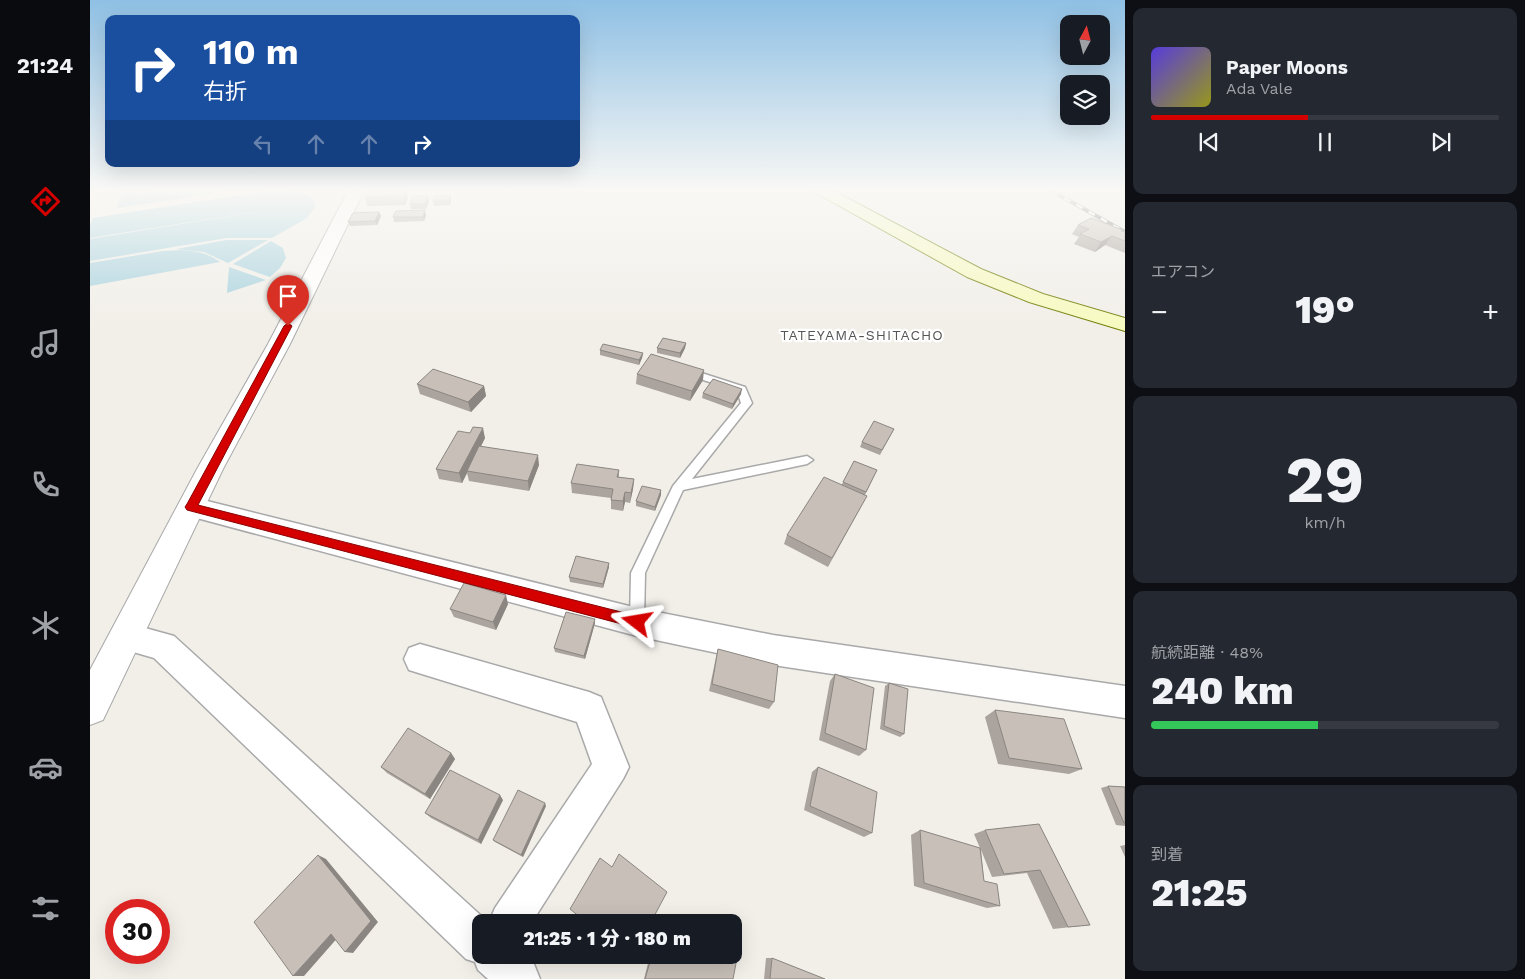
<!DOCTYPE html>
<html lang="ja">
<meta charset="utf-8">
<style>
body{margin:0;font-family:"Work Sans","Noto Sans JP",sans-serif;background:#242831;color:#f1f3f6;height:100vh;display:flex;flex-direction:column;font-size:19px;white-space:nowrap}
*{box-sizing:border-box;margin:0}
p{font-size:16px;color:#9ea1a6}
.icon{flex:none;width:28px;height:28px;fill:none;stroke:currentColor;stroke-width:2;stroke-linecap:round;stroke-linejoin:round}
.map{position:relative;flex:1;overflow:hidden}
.details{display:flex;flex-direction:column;gap:8px;padding:8px;background:#0d0f14;width:400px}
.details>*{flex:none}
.banner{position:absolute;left:15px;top:15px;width:475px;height:152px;border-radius:10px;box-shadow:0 5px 20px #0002;background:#1a4fa0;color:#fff;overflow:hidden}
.needle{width:32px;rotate:7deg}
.tools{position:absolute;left:970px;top:15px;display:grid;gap:10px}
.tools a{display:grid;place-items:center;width:50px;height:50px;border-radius:10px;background:#171b24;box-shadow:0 5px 20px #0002;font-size:25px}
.speed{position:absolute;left:15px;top:899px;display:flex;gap:10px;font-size:25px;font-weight:700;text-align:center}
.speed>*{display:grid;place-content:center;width:65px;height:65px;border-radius:50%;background:#171b24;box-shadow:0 5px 20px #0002;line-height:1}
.speed .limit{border:8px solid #d22;background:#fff;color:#111}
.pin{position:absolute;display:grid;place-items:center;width:42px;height:42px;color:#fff;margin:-51px -21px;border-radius:50% 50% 50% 0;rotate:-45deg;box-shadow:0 0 5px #0007}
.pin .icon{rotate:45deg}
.me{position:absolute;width:55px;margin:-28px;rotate:284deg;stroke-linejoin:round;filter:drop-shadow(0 0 4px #0008)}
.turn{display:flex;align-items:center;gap:18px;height:105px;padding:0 15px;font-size:22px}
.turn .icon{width:65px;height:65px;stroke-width:2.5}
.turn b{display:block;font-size:35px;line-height:42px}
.lanes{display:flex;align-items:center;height:48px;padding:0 15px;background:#0003;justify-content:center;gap:25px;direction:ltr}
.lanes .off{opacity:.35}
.big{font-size:38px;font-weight:800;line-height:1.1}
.details .card{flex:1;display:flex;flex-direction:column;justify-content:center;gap:8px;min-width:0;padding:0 18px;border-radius:10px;background:#242831}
.details .dial{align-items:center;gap:0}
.dial b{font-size:65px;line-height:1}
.song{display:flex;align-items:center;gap:15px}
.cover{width:60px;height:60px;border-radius:8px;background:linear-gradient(135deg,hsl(250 70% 55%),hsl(60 70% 35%))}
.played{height:5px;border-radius:2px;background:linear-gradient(90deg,#d40000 45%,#363941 45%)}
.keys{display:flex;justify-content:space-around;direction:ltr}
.heat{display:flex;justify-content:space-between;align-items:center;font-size:28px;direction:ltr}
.charge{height:8px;border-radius:4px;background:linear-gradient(90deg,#34c759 48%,#363941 0)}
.trip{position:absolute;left:382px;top:914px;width:270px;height:50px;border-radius:10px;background:#171b24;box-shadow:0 5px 20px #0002;font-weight:800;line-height:50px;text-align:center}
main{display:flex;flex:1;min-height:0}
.menu{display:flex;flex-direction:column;width:90px;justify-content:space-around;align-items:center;background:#090b0e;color:#9ea1a6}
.menu .icon{width:35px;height:35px}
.menu .on{color:#d40000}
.menu b{font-size:22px;color:#f1f3f6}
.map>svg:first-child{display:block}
</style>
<main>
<nav class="menu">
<b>21:24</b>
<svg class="icon on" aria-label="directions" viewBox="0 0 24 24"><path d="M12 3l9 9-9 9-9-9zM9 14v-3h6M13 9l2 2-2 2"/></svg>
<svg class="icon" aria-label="music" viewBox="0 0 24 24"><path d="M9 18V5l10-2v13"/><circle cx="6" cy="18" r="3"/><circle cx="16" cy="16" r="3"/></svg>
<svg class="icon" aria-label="phone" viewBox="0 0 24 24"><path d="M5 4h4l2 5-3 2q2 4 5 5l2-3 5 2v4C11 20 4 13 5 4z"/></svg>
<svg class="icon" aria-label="climate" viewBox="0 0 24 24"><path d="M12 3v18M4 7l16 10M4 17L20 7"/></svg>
<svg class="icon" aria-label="car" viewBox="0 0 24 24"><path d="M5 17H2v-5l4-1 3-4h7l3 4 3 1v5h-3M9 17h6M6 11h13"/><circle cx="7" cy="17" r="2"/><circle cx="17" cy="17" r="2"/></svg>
<svg class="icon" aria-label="filters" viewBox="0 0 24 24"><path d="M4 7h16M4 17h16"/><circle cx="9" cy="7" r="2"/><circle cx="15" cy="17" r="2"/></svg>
</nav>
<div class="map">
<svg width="1035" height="979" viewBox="0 0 1035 979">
<rect width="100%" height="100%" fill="#f2efe9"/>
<path fill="#aad3df" d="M47,191V194L65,191H141L27,208L32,193Z
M177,191C192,191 207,189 221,196L226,206L217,218L182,238H137L0,261V239L176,210L0,238V225L3,218Z
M137,240H178L138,263L114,252L86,249Z
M181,241L193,248L196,258L190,268L180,277L143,264Z
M91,250C106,251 118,253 130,262L0,286V263L73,251Z
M139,267L176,280L137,293Z"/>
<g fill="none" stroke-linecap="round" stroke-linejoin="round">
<defs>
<path id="service" d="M599,369L655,387L662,403L602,479L717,456L723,460L717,464L593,490L555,573L554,622L552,627L547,629L542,627L540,622L541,573L583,486L651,403L647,391L595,374L594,372L595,370Z"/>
<path id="minor" d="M101,497L547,608L683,635L1035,686V718L683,665L547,636L92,514L88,507L92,500Z
M37,623L84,636L398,922H391V955H434L444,964L450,979H398L388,970L385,962L376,959L64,658L26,647L22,637L26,627Z
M330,644L499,692L511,697L539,767L533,779L442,922H399L405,908L502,764L487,722L319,670L314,659L319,648Z"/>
<path id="tertiary" d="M258,191H274L200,344L133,469L13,720L0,725V670L107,469L178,344Z"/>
<path id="secondary" d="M725,191H744L891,269L953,294L1035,318V331L939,302L877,277L728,194Z"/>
</defs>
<use href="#service" stroke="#a9a9a9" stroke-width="3"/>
<use href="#minor" stroke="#a9a9a9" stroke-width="3"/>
<use href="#tertiary" stroke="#a9a9a9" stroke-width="2"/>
<use href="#secondary" stroke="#707d05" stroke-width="2"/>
<use href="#service" fill="#fff" fill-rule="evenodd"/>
<use href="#minor" fill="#fff" fill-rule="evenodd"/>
<use href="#tertiary" fill="#fff" fill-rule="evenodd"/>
<use href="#secondary" fill="#f7fabf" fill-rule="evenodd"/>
<defs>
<path id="rail" d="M962,191L1035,232"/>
</defs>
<use href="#rail" stroke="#707070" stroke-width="4"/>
<use href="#rail" stroke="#fff" stroke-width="2.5" stroke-dasharray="7" stroke-linecap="butt"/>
</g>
<path fill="#aba49e" d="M275,197H318L315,205L277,206Z
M361,200L360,205L344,206L343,201Z
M339,201L336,209H321L320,204Z
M289,212L291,216L287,225L260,226L258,222Z
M336,215L334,221L304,222L303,217Z
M988,225L1035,232V253L1015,245L1005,252L984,244L989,237L982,234Z
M596,343L595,348L590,358L567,353V348Z
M510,350L553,353L552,358L549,365L510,355Z
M547,374L613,380L600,401L546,384Z
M327,384L394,386L396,396L381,412L330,394Z
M613,393L651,394L642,409L612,398Z
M804,429L790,455L770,447L772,442Z
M380,433L395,438L391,446L449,465L439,491L379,481L377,473L372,483L349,479L346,469Z
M764,461L787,470L775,495L777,496L738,567L694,544L697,535L752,484Z
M529,470V477L544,479L543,489L540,503L535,502L533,511L521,509V498L482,493L481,483Z
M571,490V495L565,511L546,506V501Z
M519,563V567L513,588L480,582L479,577Z
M418,604L406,630L364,617L360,609Z
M505,623L495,659L465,652L464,648Z
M628,649L684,702L679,709L619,691L626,657Z
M745,674L776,750L769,756L729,740L740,681Z
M799,683L814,734L810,737L790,729L795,686Z
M905,710L992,769L979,774L908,764L895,717Z
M361,753L365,759L340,799L297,773L291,767Z
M728,767L782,833L774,837L714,810L722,772Z
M1018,786L1035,787V826L1026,825L1011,788Z
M413,800L391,844L341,818L335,813Z
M456,806L433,857L405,842L403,840Z
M949,824L1000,925L963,929L937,873L902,877L891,850L894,881L910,906L897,908L824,886L821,835L830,830L890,848L884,834L895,830Z
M1035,845V857L1030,846Z
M560,955H640L643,979H554Z
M676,958H682L735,979H674Z"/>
<path fill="#8b8681" d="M315,191H317L318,197L315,205L313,196Z
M361,195V200L360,205L359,201Z
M338,196L339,201L336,209L335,204Z
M335,210L336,215L334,221L333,217Z
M289,212L291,216L287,225L285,221Z
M1022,236L1015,245L1005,252L1011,242Z
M596,343L595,348L590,358V353Z
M553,353L552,358L549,365V360Z
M614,370L613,380L600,401L602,391Z
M394,386L396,396L381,412L378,402Z
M652,389L651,394L642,409L643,404Z
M393,428L395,438L378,472L377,471V473L372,483L369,473Z
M448,455L449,465L439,491L438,481Z
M544,479L543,489L540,503L541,493Z
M571,490V495L565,511V507Z
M535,492V502L533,511V501Z
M519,563V567L513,588V584Z
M416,595L418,604L406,630L403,622Z
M505,619V623L495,659L494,656Z
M361,753L365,759L340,799L335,794Z
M410,795L413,800L391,844L388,840Z
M455,803L456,806L433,857L431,855Z
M228,855L236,859L288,922L263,953L255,952Z
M241,934L250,935L214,976H203Z"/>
<path fill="#c7bfb8" stroke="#8b8681" d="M280,191H315L313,196L275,197Z
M361,195L359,201H343L344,196Z
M323,196H338L335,204H320Z
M335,210L333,217H303L306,211Z
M289,212L285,221L258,222L263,213Z
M1001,218L1033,230L1031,231L1035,232V241L1022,236L1011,242L990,234L999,229L988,225Z
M573,338L596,343L590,353L567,348Z
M513,344L553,353L549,360L510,350Z
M561,354L614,370L602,391L547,374Z
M343,369L394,386L378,402L327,384Z
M623,379L652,389L643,404L613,393Z
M784,421L804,429L792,450L772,442Z
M383,427L393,428L369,473L346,469L368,431L380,433Z
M389,446L448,455L438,481L377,471Z
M764,461L787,470L776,492L753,482Z
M487,464L529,470L527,477L544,479L541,493L535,492L533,501L521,500L523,489L481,483Z
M734,477L777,496L742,558L697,535Z
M552,486L571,490L565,507L546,501Z
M486,556L519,563L513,584L479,577Z
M374,583L416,595L403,622L360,609Z
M476,612L505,619L494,656L464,648Z
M628,649L688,665L684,702L622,684Z
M745,674L784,688L776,750L735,733Z
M799,683L818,689L814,734L794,726Z
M905,710L974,719L992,769L919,758Z
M318,728L361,753L335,794L291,767Z
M728,767L787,792L782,833L720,806Z
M360,770L410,795L388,840L335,813Z
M1018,786L1035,787V823H1034Z
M428,790L455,803L431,855L403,840Z
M949,824L1000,925L978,927L950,870L914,874L895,830Z
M830,830L890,848L894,881L907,884L910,906L834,883Z
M529,854L577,892L561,922H496L480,909L510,858L522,867Z
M228,855L281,921L255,952L241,934L203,976L164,922Z
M535,955H545L542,961Z
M562,955H640L647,958L643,979H555Z
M682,958L735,979H680Z"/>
<linearGradient id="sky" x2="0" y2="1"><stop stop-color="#8fc0e4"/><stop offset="0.58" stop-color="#f9f8f5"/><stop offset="1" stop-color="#f9f8f5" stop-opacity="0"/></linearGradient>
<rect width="1035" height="328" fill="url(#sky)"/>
<path fill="#d40000" stroke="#8a0000" d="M198,323L202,326L108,505L547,616L552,618L554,622L552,627L547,628L97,510L95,507L97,504L194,326Z"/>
<g text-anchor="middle" stroke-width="4.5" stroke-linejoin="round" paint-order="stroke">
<g font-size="14" letter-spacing="1" fill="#555" stroke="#fff">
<text x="772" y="340">TATEYAMA-SHITACHO</text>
</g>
</g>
</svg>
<div class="tools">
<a><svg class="needle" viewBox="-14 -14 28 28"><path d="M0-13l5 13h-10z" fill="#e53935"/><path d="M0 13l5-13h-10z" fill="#9ea1a6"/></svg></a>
<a><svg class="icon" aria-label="layers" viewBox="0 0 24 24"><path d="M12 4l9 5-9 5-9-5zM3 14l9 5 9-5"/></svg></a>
</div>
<div class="speed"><div class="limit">30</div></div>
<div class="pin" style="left:198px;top:326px;background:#d93025"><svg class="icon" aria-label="arrive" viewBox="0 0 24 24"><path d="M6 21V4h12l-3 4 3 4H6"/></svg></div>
<svg class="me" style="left:547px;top:622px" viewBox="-20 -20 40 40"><path d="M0-17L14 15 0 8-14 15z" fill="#d40000" stroke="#fff" stroke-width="4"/></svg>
<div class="trip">21:25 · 1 分 · 180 m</div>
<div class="banner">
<div class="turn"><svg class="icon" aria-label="right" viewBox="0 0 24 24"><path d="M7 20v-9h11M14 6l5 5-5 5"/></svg><div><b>110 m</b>右折</div></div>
<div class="lanes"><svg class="icon off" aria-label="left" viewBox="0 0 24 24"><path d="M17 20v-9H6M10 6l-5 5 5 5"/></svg><svg class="icon off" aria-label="ahead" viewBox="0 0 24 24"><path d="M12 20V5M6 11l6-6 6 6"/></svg><svg class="icon off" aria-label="ahead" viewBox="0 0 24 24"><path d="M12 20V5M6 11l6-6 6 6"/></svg><svg class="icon" aria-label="right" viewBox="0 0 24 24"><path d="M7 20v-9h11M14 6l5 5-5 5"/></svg></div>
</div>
</div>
<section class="details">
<div class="card">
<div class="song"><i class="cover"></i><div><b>Paper Moons</b><p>Ada Vale</p></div></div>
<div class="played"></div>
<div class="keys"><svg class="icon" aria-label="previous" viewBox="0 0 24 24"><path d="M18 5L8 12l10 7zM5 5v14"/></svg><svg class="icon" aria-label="pause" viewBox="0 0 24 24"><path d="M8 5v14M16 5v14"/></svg><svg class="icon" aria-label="next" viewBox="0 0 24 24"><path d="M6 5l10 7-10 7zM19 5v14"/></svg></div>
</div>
<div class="card"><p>エアコン</p>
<div class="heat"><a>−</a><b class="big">19°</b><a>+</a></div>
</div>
<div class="card dial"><b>29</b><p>km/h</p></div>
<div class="card"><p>航続距離 · 48%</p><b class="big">240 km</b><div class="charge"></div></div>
<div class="card"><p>到着</p><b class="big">21:25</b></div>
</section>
</main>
